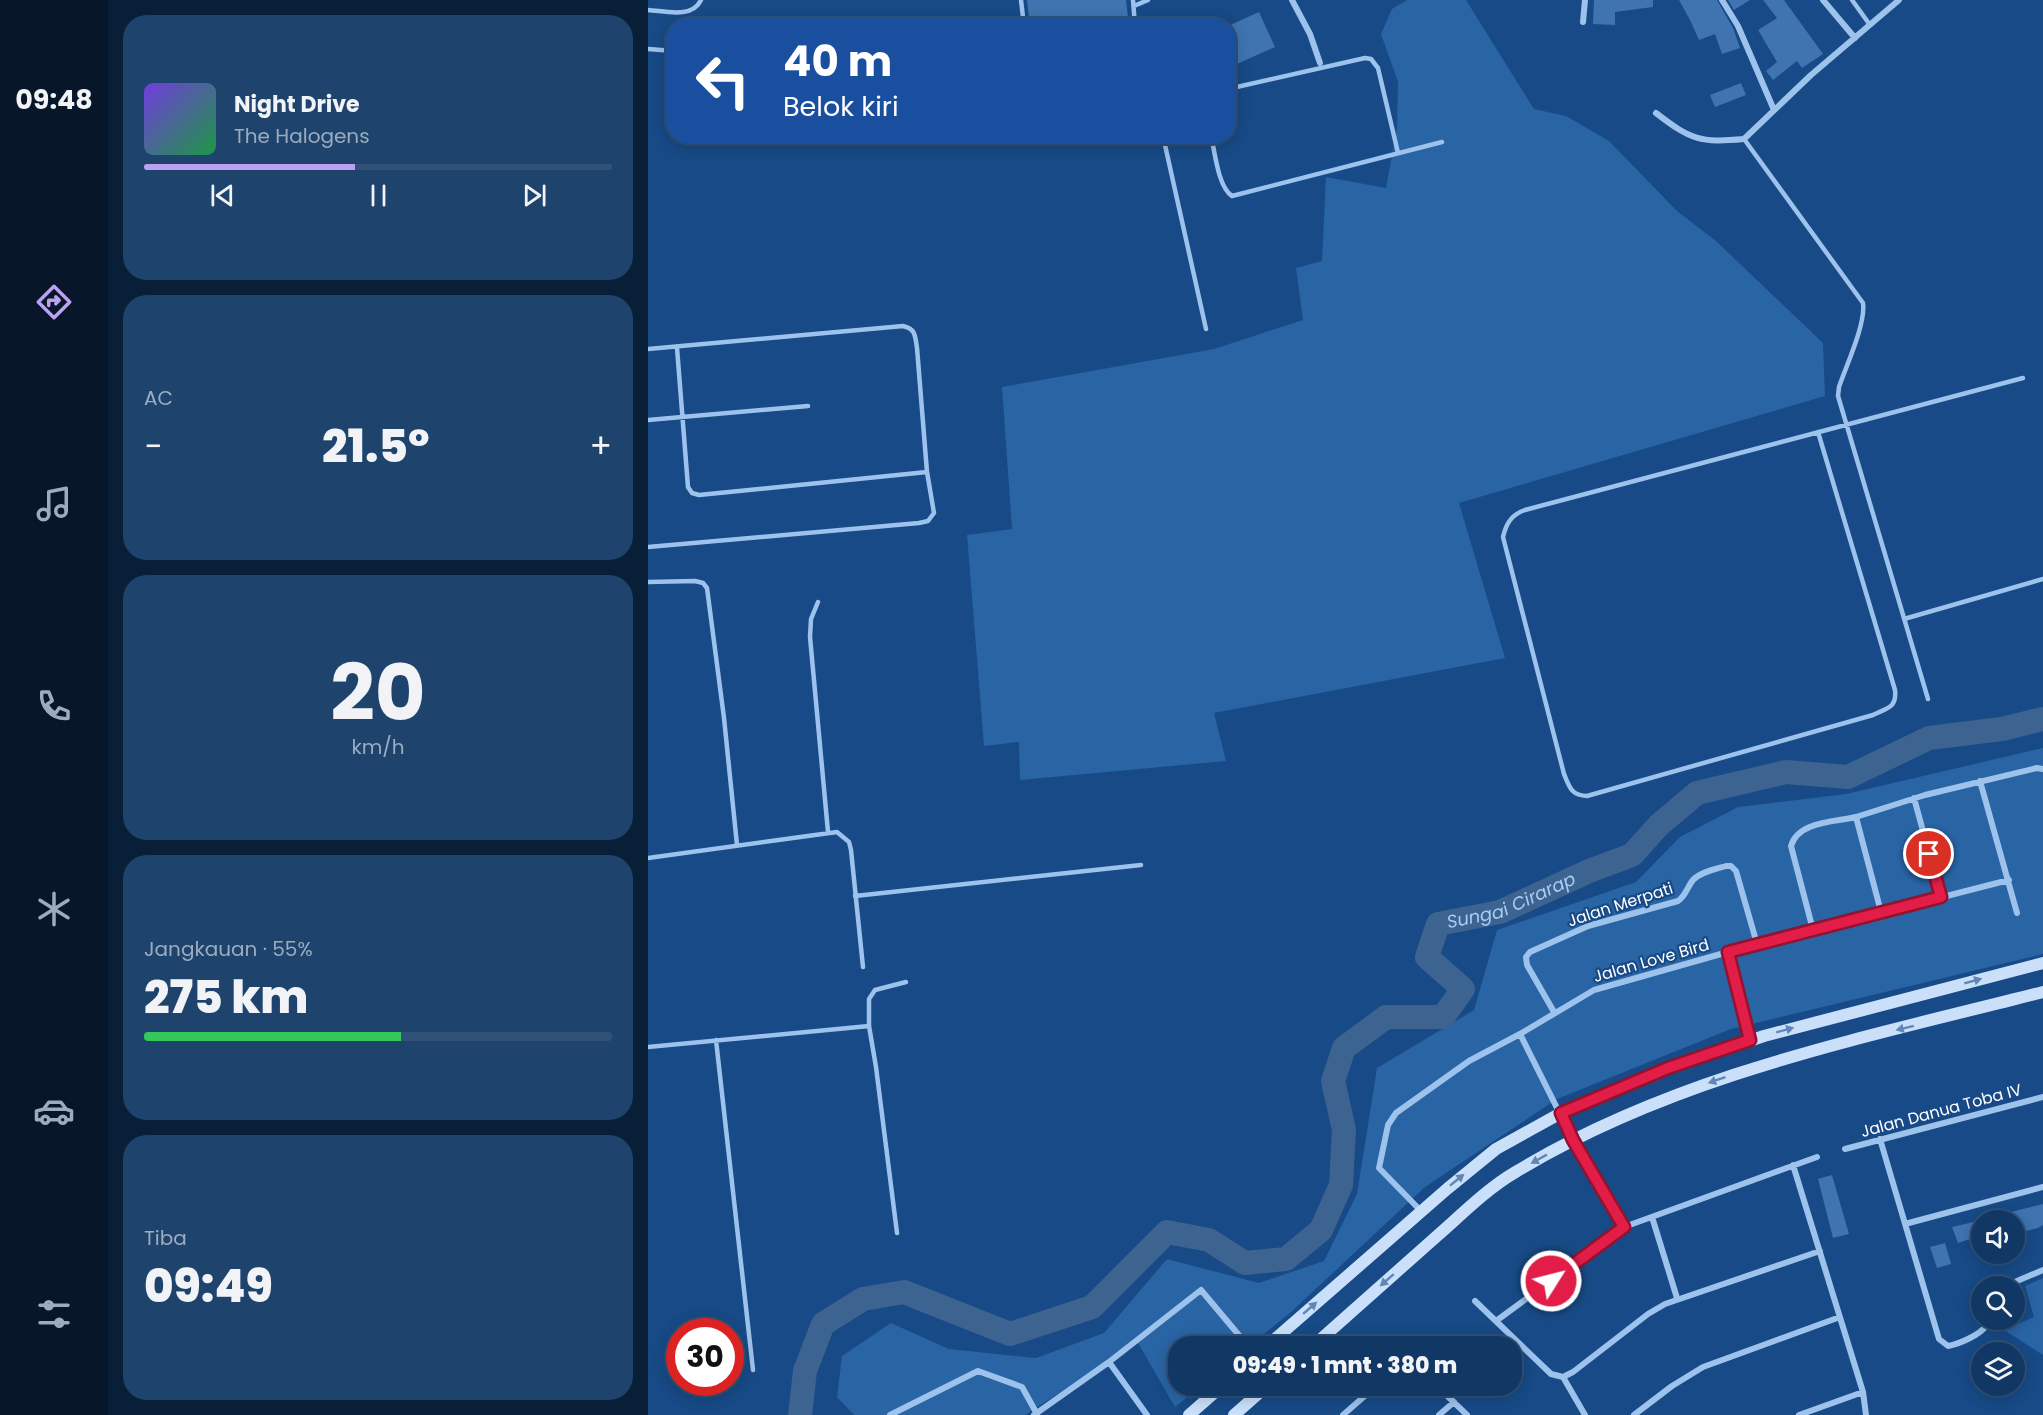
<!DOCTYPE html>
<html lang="id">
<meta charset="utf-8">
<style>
body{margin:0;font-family:Poppins,sans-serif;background:#1e436d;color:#f1f3f6;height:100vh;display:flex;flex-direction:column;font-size:22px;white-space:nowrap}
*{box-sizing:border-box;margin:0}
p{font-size:20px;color:#9cacbf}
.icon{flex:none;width:33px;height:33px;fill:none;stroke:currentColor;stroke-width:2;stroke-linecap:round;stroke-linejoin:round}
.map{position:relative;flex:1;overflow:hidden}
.details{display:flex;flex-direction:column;gap:15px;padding:15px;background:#091f37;width:540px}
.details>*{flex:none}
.hud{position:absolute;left:18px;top:18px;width:570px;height:126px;border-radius:24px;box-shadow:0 3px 15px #0003,0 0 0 2px #305278;background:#1a4fa0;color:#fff;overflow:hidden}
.controls{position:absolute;left:1323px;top:1210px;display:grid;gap:12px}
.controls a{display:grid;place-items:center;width:54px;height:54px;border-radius:50%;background:#113864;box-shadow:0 3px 15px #0003,0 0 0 2px #305278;font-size:30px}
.speed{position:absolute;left:18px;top:1318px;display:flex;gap:12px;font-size:30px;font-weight:700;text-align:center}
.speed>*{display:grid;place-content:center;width:78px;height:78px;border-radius:50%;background:#113864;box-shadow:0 3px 15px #0003,0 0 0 2px #305278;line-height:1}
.speed .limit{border:9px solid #d22;background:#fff;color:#111}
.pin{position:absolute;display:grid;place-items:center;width:51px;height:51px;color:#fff;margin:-26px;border:3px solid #fff;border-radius:50%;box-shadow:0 2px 6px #0007}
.me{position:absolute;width:66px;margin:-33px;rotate:54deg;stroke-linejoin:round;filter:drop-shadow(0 0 4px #0008)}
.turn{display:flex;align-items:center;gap:21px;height:126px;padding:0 18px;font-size:27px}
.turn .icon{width:78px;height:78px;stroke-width:2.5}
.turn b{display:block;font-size:42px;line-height:51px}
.big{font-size:45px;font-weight:800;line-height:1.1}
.details .widget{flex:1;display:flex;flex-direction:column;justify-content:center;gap:9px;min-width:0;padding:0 21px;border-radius:24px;background:#1e436d}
.details .dial{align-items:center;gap:0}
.dial b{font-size:78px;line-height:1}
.song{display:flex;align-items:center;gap:18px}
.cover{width:72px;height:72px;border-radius:9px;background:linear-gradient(135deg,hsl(260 70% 55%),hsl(140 70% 35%))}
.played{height:6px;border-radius:3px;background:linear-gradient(90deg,#bca0f2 45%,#305278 45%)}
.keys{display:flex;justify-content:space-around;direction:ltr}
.heat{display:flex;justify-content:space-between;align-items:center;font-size:33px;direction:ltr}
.charge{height:9px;border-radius:4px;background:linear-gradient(90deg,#34c759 55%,#305278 0)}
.trip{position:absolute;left:520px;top:1336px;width:354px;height:60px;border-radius:24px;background:#113864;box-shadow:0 3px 15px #0003,0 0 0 2px #305278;font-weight:800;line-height:60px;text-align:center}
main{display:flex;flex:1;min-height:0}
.tab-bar{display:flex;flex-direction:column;width:108px;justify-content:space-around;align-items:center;background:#071628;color:#9cacbf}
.tab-bar .icon{width:42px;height:42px}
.tab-bar .selected{color:#bca0f2}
.tab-bar b{font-size:27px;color:#f1f3f6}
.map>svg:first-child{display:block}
</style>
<main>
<nav class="tab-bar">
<b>09:48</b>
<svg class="icon selected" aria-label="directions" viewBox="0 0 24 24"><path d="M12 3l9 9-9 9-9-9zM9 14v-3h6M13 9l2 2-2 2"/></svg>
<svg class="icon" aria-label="music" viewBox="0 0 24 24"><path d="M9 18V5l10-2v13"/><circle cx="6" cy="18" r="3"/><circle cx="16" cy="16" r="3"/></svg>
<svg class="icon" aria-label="phone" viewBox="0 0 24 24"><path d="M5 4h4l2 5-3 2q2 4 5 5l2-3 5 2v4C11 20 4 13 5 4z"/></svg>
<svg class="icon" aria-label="climate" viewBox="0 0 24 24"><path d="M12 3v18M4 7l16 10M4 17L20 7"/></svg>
<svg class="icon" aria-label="car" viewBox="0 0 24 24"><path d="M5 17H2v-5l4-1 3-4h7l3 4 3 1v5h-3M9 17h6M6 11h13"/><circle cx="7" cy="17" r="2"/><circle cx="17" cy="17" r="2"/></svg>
<svg class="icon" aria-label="filters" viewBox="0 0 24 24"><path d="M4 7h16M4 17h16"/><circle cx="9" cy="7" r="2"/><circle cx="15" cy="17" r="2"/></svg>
</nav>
<section class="details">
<div class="widget">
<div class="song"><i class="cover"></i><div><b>Night Drive</b><p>The Halogens</p></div></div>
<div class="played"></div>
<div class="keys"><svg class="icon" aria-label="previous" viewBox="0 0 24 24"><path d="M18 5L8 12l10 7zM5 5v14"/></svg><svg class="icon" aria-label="pause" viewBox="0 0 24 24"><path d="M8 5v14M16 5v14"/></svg><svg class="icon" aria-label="next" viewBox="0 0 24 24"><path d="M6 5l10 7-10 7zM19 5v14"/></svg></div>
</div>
<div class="widget"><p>AC</p>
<div class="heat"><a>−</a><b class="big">21.5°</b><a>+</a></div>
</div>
<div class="widget dial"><b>20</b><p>km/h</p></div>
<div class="widget"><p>Jangkauan · 55%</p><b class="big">275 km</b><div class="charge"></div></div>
<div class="widget"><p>Tiba</p><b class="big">09:49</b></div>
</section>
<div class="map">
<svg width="1395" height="1415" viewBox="0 0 1395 1415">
<rect width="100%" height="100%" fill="#174a86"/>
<path fill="#2964a5" d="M759,0H818L886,109L918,116L961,141L1029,211L1068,241L1175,343L1177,396L811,503L857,658L566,713L578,761L372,780L371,742L336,746L319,535L364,529L354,387L566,349L655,320L648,268L674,261L678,177L738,188L749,128L750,82L733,34L744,9Z
M1395,748V954L1083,1029L909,1099L777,1187L642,1313L600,1347H531V1386H553L527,1407L490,1343L377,1415H206L189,1397L194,1356L243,1323L301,1349L388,1358L456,1333L519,1259L611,1283L676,1261L709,1194L729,1068L826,1010L849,930L988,882L1032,837L1090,807L1198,794Z
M1395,1278V1355L1356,1330L1386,1317L1377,1286Z"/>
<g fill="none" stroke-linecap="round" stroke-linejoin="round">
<path stroke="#3d6390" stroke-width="24" id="s1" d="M152,1415L157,1371L175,1324L215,1299L256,1292L362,1334L444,1307L519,1232L561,1240L597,1263L638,1259L673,1230L693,1185L696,1130L685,1081L696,1048L738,1017H795L815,989L779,957L790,924L852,912L941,871L984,855L1011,825L1049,793L1138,772L1200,777L1281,738L1354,729L1395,719"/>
</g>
<path fill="#3f74b0" d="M379,0H478L481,26H382Z
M946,0H1005V7L967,12V25L945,24Z
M1031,0H1069L1085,28L1092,48L1074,54L1067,34L1051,40L1042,20Z
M1080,0H1102L1086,10Z
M1115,0H1136L1175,54L1154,68L1149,61L1125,80L1118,71L1129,62L1110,30L1129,18Z
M611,12L627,47L580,68V26Z
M1093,83L1098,95L1067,107L1062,95Z
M1184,1175L1201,1234L1185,1238L1170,1179Z
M1395,1204V1225L1390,1228L1366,1234V1221H1344L1343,1217Z
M1334,1220V1240L1323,1244L1322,1239L1310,1243L1304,1227Z
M1297,1243L1303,1264L1289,1268L1282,1247Z"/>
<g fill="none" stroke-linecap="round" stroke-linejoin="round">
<path stroke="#9dc3ed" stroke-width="4.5" d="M373,0L376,26
M485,0L487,26
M1204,0L1222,25
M486,6L500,0
M0,10C17,11 44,19 53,0
M0,49L26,51
M580,89L717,58L723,59L730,68L750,153
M515,136L558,329
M563,136C567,152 570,187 584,196L794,142
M1096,139L1215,303C1218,324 1198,366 1191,387L1190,396L1280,699
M0,349L255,326C268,329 267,336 269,348L279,472L51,495L44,493L40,487L29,348
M0,420L160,406
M1170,432L1247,690C1249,708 1239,708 1225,715L939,796C923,795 922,788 916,774L855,537C858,524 863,515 877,510L1375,378
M0,547L271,523L280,521L286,513L279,472
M0,582L47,581L55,583L59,588L76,718L89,845
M170,602L163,619L162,637L180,832
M1256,619L1395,579
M0,858L189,832L201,842L203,850L215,967
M207,896L493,865
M68,1040L105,1370
M0,1047L221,1026
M249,1233L228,1067L221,1026V999L227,990L258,982"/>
<path stroke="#9dc3ed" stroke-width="6" d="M644,0L662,34L672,63
M1074,0L1090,26L1126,110
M1175,0L1207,38
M935,22L937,0
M1008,113C1043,140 1052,143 1096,139L1163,75L1251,0
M1332,781L1369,913
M1266,798L1293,897
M1208,817L1277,795L1389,768L1395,769
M1165,930L1143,846C1150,821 1187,822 1208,817L1233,912
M906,1012L879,965L878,957L882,952L940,926L1030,901C1038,896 1039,887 1045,880C1052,872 1068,869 1078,866H1083L1088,871L1109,944
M872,1034L925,1140L976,1227
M1102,1040L1080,952L1361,880
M1232,1139L1291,1339L1300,1346C1311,1344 1332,1335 1339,1325L1338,1320
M1197,1149L1395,1097
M1145,1165L1215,1392L1218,1415
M773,1211L731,1168L740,1125L748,1113L821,1061L872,1034L946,990L1080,952
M1004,1217L1029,1298
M1257,1224L1395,1187
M1355,1287L1395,1270
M1334,1299L1331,1306L1334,1310
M827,1301L903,1374L915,1377L925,1372L1000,1314L1017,1304L1172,1251
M848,1321L976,1227L1169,1157
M772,1347L779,1341
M461,1362L553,1290L600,1346
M915,1377L937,1415
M789,1386L819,1415
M242,1415L330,1371L374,1387L389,1414
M386,1415L461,1362L499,1415
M695,1415L728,1386
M791,1415L806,1402
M986,1415L1024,1386L1055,1367L1192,1317
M1151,1415L1215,1392"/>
<path stroke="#cae0fa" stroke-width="12" d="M618,1347L799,1189L848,1149L913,1113L1020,1068L1116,1036L1395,963
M664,1347C706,1310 747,1273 789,1236C812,1216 840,1188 866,1173C1027,1075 1215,1038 1395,992
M541,1415L574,1386
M586,1415L619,1386"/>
</g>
<defs><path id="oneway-solid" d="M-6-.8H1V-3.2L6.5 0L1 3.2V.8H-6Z" transform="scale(1.5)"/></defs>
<g fill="#5f86b4">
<use href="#oneway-solid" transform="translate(1325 981) rotate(-15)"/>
<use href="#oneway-solid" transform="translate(1257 1028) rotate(166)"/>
<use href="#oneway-solid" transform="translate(1137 1030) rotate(-15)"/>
<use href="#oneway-solid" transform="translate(1069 1080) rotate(161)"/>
<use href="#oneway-solid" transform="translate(891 1159) rotate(151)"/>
<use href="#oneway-solid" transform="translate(809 1180) rotate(-39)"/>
<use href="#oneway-solid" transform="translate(739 1280) rotate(139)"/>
<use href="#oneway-solid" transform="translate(662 1308) rotate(-41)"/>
</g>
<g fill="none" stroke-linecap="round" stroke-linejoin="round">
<defs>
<path id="route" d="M903,1281L976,1227L925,1140L913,1113L1020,1068L1102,1040L1080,952L1293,897L1281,854"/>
</defs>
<use href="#route" stroke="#92132f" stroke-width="15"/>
<use href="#route" stroke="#e11d48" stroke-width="10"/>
</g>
<g text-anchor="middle" stroke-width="4.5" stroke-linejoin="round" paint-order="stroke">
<g font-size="16" fill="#fff" stroke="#174a86">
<text transform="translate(972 904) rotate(-18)" y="6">Jalan Merpati</text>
<text transform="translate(1003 960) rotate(-16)" y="6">Jalan Love Bird</text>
<text transform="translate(1293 1110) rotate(-15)" y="6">Jalan Danua Toba IV</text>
</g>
<g font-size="18" font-style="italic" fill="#a8cdf5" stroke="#174a86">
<text dy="6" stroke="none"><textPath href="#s1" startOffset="1155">Sungai Cirarap</textPath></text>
</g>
</g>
</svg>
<div class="controls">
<a><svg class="icon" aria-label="sound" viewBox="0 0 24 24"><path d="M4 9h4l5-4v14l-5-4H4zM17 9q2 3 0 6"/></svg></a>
<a><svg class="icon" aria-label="search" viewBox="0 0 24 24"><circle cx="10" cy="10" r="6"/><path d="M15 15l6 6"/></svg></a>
<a><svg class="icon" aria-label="layers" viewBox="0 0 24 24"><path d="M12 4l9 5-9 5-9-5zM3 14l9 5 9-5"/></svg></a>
</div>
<div class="speed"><div class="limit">30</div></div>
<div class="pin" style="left:1281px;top:854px;background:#d93025"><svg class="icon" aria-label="arrive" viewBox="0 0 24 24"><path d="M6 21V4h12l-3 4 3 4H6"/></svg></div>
<svg class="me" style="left:903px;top:1281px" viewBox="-20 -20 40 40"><circle r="17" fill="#e11d48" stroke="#fff" stroke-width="3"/><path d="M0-11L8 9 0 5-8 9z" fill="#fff"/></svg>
<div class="trip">09:49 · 1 mnt · 380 m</div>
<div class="hud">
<div class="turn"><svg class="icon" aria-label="left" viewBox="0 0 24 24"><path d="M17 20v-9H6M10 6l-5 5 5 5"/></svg><div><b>40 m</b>Belok kiri</div></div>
</div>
</div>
</main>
